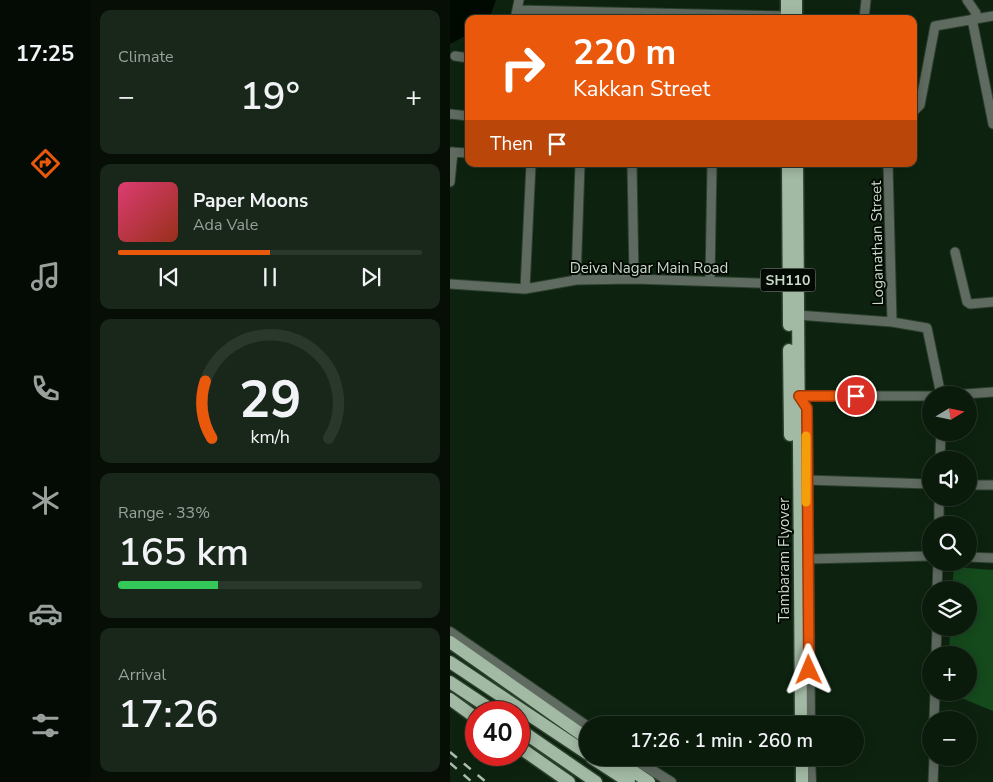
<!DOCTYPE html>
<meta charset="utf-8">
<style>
body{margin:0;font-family:"Nunito Sans",sans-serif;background:#182719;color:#f1f3f6;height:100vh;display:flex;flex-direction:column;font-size:19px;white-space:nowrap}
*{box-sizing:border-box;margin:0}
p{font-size:16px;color:#99a19d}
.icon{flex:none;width:28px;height:28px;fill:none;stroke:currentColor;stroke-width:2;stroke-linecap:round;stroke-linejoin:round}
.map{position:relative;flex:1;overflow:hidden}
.drawer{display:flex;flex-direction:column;gap:10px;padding:10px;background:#060e06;width:360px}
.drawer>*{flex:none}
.top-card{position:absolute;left:15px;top:15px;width:452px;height:152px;border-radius:10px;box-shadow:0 2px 12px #0003,0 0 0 1px #2a382c;background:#ea580c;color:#fff;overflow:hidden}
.needle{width:32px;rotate:80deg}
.fabs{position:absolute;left:472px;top:386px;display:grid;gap:10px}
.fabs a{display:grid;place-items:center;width:55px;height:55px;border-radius:50%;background:#0a1a0b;box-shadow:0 2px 12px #0003,0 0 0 1px #2a382c;font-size:25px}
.speed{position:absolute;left:15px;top:701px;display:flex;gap:10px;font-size:25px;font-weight:700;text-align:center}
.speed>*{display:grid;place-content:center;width:65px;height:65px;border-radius:50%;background:#0a1a0b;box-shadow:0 2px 12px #0003,0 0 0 1px #2a382c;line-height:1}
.speed .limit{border:8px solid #d22;background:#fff;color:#111}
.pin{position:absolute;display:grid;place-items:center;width:42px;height:42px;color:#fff;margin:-21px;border:2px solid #fff;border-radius:50%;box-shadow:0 1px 5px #0007}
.me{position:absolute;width:55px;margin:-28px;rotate:359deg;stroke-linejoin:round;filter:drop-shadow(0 0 4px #0008)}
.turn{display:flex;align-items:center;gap:18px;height:105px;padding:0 25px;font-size:22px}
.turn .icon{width:65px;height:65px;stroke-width:2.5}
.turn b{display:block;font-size:35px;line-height:42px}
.then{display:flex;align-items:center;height:48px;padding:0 25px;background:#0003;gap:10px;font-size:19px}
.big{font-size:38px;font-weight:600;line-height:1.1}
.drawer .widget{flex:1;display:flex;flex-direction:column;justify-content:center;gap:8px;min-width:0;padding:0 18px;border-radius:10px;background:#182719}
.drawer .dial{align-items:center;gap:0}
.dial svg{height:130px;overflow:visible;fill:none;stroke:#2a382c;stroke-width:7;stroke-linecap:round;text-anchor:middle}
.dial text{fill:#f1f3f6;stroke:none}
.song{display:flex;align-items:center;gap:15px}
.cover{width:60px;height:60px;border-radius:8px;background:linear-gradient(135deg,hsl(340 70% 55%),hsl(10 70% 35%))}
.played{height:5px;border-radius:2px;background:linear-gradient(90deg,#ea580c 50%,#2a382c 50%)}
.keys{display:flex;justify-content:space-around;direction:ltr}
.heat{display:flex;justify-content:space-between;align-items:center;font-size:28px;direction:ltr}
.charge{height:8px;border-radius:4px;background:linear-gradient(90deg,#34c759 33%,#2a382c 0)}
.trip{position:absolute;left:129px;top:716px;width:285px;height:50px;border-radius:25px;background:#0a1a0b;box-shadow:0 2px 12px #0003,0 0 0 1px #2a382c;font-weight:600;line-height:50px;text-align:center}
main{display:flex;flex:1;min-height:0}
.tabs{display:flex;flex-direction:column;width:90px;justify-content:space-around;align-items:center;background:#040a04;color:#99a19d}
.tabs .icon{width:35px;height:35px}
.tabs .selected{color:#ea580c}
.tabs b{font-size:22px;color:#f1f3f6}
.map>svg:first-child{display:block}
</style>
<main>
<nav class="tabs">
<b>17:25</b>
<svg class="icon selected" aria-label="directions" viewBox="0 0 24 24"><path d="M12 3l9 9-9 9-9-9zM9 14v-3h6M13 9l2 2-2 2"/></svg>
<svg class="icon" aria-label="music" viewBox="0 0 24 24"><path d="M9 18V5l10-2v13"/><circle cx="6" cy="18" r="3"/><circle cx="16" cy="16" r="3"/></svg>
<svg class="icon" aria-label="phone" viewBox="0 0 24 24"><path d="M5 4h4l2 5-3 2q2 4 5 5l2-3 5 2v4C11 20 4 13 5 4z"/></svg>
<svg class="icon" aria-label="climate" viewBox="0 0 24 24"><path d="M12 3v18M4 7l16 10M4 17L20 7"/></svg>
<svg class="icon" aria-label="car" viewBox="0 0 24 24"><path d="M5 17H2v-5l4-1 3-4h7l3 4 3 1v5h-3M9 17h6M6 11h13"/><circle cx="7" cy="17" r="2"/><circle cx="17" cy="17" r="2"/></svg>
<svg class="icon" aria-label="filters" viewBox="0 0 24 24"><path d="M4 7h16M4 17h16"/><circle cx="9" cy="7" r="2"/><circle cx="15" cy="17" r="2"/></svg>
</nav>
<section class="drawer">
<div class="widget"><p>Climate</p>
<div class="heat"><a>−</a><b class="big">19°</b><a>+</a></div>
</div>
<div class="widget">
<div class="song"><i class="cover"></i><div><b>Paper Moons</b><p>Ada Vale</p></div></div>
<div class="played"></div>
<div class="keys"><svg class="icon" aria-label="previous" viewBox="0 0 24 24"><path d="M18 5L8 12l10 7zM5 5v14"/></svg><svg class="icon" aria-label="pause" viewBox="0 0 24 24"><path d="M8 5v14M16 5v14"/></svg><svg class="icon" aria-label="next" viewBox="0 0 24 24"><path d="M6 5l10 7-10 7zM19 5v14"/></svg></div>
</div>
<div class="widget dial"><svg viewBox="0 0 100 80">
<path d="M14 69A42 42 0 1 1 86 69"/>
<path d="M14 69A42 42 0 0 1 10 34" stroke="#ea580c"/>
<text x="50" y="56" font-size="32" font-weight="700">29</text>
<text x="50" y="72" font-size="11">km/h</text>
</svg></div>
<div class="widget"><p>Range · 33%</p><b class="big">165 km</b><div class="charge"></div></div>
<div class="widget"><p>Arrival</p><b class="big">17:26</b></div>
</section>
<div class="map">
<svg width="543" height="782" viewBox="0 0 543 782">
<rect width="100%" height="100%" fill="#0d230f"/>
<path fill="#154a1d" d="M504,567L543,570V711L499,693L519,692V655H499L500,628H519V590H502Z"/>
<path fill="#000a00" d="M0,0H46L39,19H19V34L0,44Z"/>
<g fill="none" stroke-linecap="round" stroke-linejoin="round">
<defs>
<path id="minor" d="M517,0L526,13L525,18
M67,10L337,16
M65,19L69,0
M414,19L416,0
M522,19L543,124
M5,56L19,58
M464,111L470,105L485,26L543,16
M0,114L19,116
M0,152L19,153
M182,164L184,279
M438,164L442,322
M0,182L3,152
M505,252L517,302L520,304L543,302
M126,280L130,164
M260,281L262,164
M0,284L75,289L126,280L184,279L338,284
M75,289L81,164
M347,315L442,322L477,328L491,395
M501,395L543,392
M349,396H481
M490,460L491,432
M356,480L481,484
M519,485H543
M489,525V498
M519,557L543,558
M358,559L481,556
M487,590L488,562
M486,655L487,628
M484,720L485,692
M483,782L484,758"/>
<path id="tertiary" d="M349,396L357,408L360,725
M0,632L138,727
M182,758L221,782
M360,758L361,782"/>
<path id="primary" d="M337,0V19
M346,0V19
M338,164L339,325
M347,164L351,725
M339,350L340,435
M0,642L138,739
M0,662L138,754
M0,682L45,712
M0,699L26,718
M69,729L146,782
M69,747L119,782
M142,758L179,782
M163,758L199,782
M352,758V782"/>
</defs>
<use href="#minor" stroke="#2b402d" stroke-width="11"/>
<use href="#tertiary" stroke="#2b402d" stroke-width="12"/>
<use href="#primary" stroke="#2b402d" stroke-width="15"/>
<use href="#minor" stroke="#5f6a60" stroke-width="9"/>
<use href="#tertiary" stroke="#5f6a60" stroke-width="10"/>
<use href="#primary" stroke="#a2b9a3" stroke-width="12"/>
<path stroke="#abbaab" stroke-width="2.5" stroke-dasharray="9 9" stroke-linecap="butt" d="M0,752L36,782
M0,763L22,782"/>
</g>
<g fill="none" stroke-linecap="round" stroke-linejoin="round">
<defs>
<path id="route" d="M359,670L357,408L349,396H406"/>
</defs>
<use href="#route" stroke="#983908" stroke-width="12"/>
<use href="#route" stroke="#ea580c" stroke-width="9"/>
<path stroke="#f59e0b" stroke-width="9" d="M356,436V502"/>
</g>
<g text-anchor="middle" stroke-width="4" stroke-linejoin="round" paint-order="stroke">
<rect fill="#030a03" stroke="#8f9b8f" stroke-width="1" x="310.5" y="268.5" width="55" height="23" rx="4"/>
<g font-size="14" font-weight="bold" fill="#cbd9cb">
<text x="338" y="285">SH110</text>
</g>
<g font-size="15" fill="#cbd9cb" stroke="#030a03">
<text transform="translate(427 243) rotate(-91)" y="5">Loganathan Street</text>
<text x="199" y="273">Deiva Nagar Main Road</text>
<text transform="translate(334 560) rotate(-90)" y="5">Tambaram Flyover</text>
</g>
</g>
</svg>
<div class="fabs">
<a><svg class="needle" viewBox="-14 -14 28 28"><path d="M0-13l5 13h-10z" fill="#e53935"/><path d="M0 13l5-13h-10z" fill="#99a19d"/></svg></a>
<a><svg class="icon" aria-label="sound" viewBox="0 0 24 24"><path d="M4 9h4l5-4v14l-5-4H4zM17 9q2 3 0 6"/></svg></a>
<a><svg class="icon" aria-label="search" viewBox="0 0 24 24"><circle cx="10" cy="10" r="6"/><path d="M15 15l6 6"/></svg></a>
<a><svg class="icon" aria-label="layers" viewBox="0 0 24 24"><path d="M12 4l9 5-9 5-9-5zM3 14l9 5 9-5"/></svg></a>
<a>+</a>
<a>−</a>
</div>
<div class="speed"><div class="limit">40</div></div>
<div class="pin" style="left:406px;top:396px;background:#d93025"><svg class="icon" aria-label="arrive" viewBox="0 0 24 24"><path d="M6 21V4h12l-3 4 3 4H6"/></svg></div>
<svg class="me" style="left:359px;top:670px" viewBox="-20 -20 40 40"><path d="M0-17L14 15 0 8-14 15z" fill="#ea580c" stroke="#fff" stroke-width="4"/></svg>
<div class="trip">17:26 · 1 min · 260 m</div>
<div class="top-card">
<div class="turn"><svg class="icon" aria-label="right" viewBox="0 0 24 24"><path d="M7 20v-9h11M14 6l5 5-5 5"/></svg><div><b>220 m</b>Kakkan Street</div></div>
<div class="then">Then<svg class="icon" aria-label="arrive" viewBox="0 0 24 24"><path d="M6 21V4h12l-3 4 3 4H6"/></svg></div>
</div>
</div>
</main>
